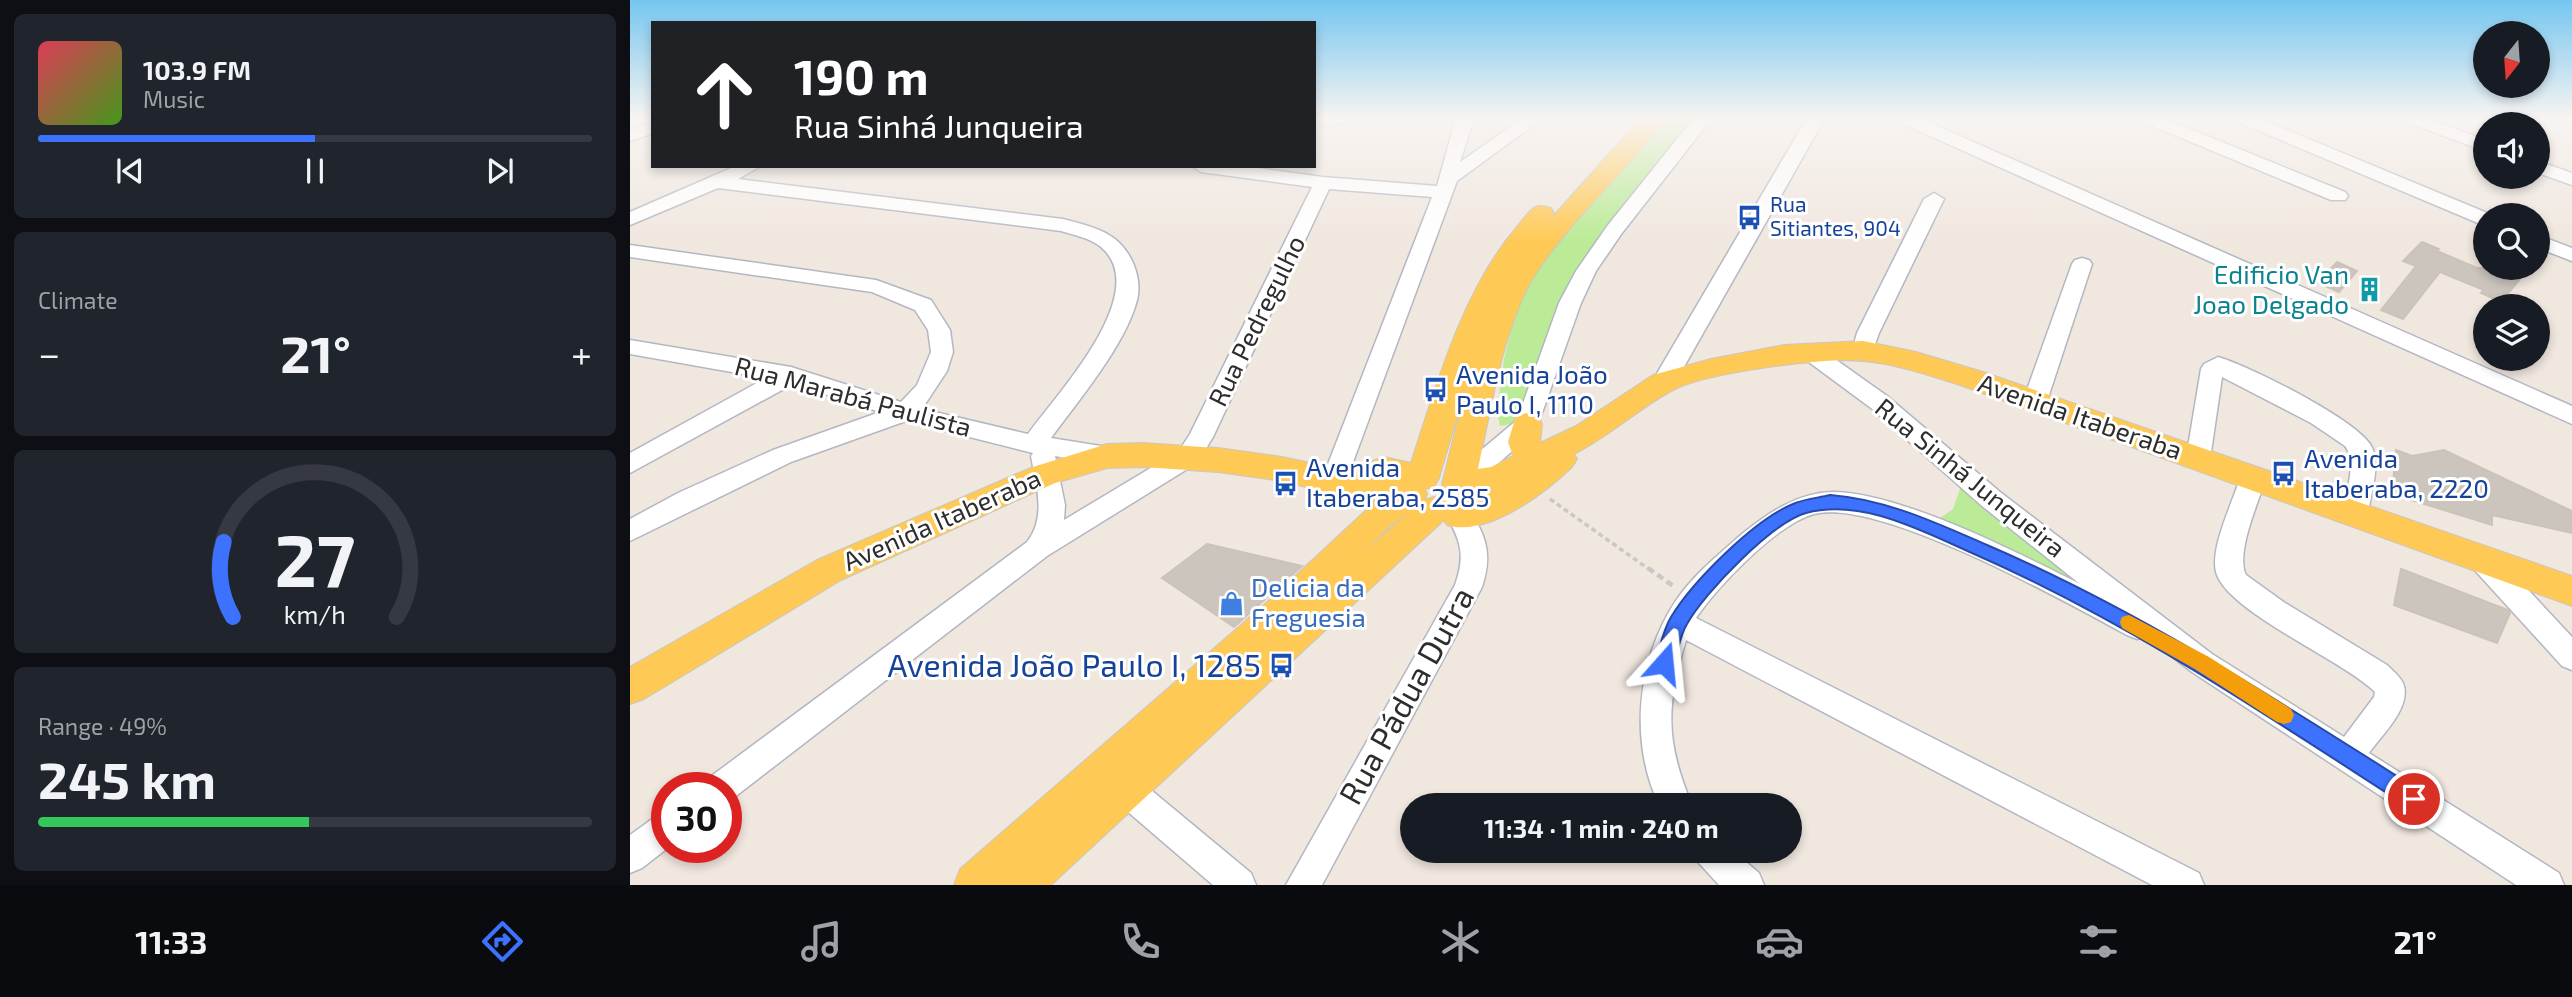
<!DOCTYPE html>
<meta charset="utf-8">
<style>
body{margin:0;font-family:"Exo 2",sans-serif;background:#20242c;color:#f1f3f6;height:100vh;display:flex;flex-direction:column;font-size:26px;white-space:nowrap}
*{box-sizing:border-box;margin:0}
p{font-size:23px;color:#9ea1a6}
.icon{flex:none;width:38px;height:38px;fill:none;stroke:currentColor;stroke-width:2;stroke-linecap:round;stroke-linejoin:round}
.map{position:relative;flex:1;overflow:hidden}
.side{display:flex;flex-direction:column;gap:14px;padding:14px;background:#0d0f14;width:630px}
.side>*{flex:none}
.guide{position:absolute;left:21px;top:21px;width:665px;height:147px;border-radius:0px;box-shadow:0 4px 10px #0003;background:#202124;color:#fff;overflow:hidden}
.needle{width:46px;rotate:197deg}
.fabs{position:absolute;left:1843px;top:21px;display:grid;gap:14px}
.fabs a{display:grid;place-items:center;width:77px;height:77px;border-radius:50%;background:#171b24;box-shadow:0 4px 10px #0003;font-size:35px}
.speed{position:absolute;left:21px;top:772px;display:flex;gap:14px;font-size:35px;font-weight:700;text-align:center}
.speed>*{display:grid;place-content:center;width:91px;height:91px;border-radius:50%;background:#171b24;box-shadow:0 4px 10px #0003;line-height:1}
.speed .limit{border:10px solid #d22;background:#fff;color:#111}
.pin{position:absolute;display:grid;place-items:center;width:60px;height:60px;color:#fff;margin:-30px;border:4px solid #fff;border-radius:50%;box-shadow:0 2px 7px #0007}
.me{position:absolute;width:77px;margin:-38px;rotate:18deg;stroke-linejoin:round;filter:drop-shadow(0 0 5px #0008)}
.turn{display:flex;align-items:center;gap:24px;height:147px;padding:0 28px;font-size:32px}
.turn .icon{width:91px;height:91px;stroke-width:2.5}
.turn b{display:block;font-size:49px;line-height:60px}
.big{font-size:52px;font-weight:700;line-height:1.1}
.side .card{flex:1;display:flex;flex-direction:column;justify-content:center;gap:10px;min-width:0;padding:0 24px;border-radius:10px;background:#20242c}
.side .dial{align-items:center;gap:0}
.dial svg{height:182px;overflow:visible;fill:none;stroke:#363941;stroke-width:7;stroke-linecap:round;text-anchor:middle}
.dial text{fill:#f1f3f6;stroke:none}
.song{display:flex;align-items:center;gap:21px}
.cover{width:84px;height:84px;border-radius:10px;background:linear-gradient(135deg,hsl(350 70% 55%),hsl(100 70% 35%))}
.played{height:7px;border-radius:4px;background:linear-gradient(90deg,#3d72ff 50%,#363941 50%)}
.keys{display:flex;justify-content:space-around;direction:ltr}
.heat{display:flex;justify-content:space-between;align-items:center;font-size:38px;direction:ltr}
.charge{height:10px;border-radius:5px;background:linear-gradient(90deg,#34c759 49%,#363941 0)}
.trip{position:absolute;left:770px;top:793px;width:402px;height:70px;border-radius:35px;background:#171b24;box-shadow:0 4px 10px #0003;font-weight:700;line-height:70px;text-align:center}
.dock{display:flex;height:112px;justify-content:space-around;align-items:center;background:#090b0e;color:#9ea1a6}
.dock .icon{width:49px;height:49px}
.dock .active{color:#3d72ff}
.dock b{font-size:32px;color:#f1f3f6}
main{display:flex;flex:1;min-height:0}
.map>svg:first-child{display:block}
</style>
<main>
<section class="side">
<div class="card">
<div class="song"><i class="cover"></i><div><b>103.9 FM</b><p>Music</p></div></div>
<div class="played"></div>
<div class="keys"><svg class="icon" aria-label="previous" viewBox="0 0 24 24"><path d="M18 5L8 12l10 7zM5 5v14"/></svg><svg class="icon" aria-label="pause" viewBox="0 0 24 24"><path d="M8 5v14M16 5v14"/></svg><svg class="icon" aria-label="next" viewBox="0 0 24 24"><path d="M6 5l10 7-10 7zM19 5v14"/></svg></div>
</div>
<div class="card"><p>Climate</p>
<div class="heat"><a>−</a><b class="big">21°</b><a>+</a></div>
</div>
<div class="card dial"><svg viewBox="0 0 100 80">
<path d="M14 69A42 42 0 1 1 86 69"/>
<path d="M14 69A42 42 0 0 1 10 36" stroke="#3d72ff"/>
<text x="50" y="56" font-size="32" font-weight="700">27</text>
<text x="50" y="72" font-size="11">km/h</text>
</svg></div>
<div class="card"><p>Range · 49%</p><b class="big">245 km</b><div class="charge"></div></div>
</section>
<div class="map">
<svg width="1942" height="885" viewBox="0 0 1942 885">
<rect width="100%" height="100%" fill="#f0e7df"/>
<path fill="#bbeb96" d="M1031,118H1065L981,223L893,422L870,426L867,411L874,359L885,315L903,272Z
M1331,486L1498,621L1288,533L1323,509Z"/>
<path fill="#cbc5bd" stroke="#ccc3b8" stroke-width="2" d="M1792,242L1809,249L1807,251L1847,268H1899L1871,302L1851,293L1854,290L1810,272L1773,319L1751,310L1786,266L1773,261Z
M1707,262L1727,271L1709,292L1688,283Z
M1766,450L1782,456L1814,450L1942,511V533L1862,515V525L1762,494Z
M577,544L672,566L604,627L532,578Z
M1771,569L1878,610L1880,613L1867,643L1764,605Z"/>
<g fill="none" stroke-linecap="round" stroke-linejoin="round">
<defs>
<path id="minor" d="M684,118H722L713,123L684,124Z
M826,118H844L830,162L893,118H913L827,181L713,489L704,491L695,489L691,482L802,197L699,189L583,437L567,463L417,556L102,799L96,801V788H75L80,777L397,542C417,517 406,485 401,456L403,453L276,421L161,462L0,541V519L48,493L143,450L250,412L163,384L0,473V453L136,378L0,354V340L161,367L271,402L287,385L301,352L298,330L285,310L242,292L0,257V245L246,280L301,300L320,330L323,352L317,371L292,409L398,434C426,395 524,292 471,247C460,238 444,235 431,231L88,188L0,225V212L106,166H131L108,179L433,219C448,223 466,227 479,235C500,247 513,277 507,300C496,344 448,401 421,438L477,447L486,450L489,456L486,462L477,465L425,456L435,505L434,520L549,451L560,434L682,187L571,172L562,166H613L693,177L807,186Z
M1064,118H1082L992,233L966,271L951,303L906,430L837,491L828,493L819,491L815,484L819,477L887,420L929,303L946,271L978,225Z
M1177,118H1195L1042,388L1034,390L1026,388L1022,382Z
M1266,118H1289L1942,406V424L1269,122Z
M1510,118H1533L1715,192L1718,196L1715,200H1701L1513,122Z
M1605,118H1628L1862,215H1855V225L1848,223L1608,122Z
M1773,118H1797L1855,140V151L1776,122Z
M1932,118H1942V123L1935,122Z
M23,122V133L0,141V130Z
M1908,161L1942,173V185L1908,173Z
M1304,193L1314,199L1249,333L1241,356L1233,358L1225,356L1222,351L1227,333L1294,199Z
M1908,235L1942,248V261L1908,248Z
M1452,258L1459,260L1462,264L1417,401L1413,407L1405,409L1397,407L1393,401L1442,264L1445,260Z
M1180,345L1188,347L1257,396L1370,492L1582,654L1714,737L1744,697L1745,692C1711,659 1597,612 1586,572C1580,547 1603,502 1610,478L1614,471L1623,469L1632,471L1636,478C1629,501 1605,553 1616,575L1655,603L1757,665C1763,671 1772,678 1774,686C1780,709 1751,736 1739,753L1929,873L1934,885H1886L1562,672L1516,636L1507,639L1497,635C1436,602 1249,497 1184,514C1147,524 1088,586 1066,618L1569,873L1574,885H1522L1056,640C1036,706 1035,741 1062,805H1029C999,741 1007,661 1045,602C1063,575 1088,555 1112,534C1138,513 1167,493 1202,492C1270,492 1388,553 1450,584L1352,506L1241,408L1172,357L1169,352L1172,347Z
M1588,357C1617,365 1735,423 1743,450C1750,469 1740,494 1738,514L1734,521L1725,524L1716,521L1712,514C1715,495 1728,463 1715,446L1681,423L1592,377L1580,459L1577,465L1568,468L1559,465L1556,459L1571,369L1574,364Z
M823,494L832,497C852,531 865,547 852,587L692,885H656L825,585C838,549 827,535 810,504L814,497Z
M1850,546L1860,549L1942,637V670L1932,666L1840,565L1836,557L1840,549Z
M487,767L498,771L621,873L626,885H583L476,793L471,782L476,771Z
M37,812L39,847L12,868L0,873V835L25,817Z
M1063,850H1102L1129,873L1134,885H1089L1068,862Z"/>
<path id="major" d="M1011,118H1034C996,174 942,217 905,275C874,323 860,412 848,469L861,467L883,456L878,442L886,416L897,413L908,416L912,424L910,443L946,426L1023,375L1081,359L1154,345L1233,341L1286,352L1353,372L1942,576V606L1333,386C1301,376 1267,364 1234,361C1195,357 1077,372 1043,390C1009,408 980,436 944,454L947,459L942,467C915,493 856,538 817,525L814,520L421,885H324L330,869L634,605L746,501L704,494L652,481L588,472L512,467L477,468L425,483L211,580L14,699L0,704V667L187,560L403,467L477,444L512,443L588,448L652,457L742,476L738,469L743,461L754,457L781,463C806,386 833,289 887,227C892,221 898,211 905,207C910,205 915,206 921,208L924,213L918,222ZM837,383L812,484L816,493L828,496L866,490L819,506L816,501L804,497L794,500L797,494L795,489L804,487L809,478ZM779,512L734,552L760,526Z"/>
</defs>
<use href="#minor" stroke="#b3b7c2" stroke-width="3"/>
<use href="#major" stroke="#c8c8c8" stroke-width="2"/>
<path stroke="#c8c8c8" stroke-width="3.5" stroke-dasharray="5 3.5" stroke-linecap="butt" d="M920,499L1020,570"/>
<path stroke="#c8c8c8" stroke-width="4.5" stroke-dasharray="7 4.5" stroke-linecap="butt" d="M1018,568L1046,588"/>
<use href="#minor" fill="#fff" fill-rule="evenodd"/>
<use href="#major" fill="#ffc955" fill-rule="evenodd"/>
</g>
<linearGradient id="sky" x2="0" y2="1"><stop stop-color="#75c6f0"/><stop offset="0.49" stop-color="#f8f4f1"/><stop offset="1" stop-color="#f8f4f1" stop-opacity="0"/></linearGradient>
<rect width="1942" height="242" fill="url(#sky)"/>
<path fill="#3d72ff" stroke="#284aa6" stroke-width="2" d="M1200,495C1255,499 1307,523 1357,545C1511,611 1650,702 1792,792L1795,799L1792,806L1784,809L1777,806C1634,714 1499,622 1342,553C1292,531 1232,498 1176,513C1143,522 1074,593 1057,624C1049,637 1048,655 1041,669L1034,671L1027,669L1025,663C1030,648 1033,630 1041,617C1063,581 1124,520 1163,504C1174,499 1188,498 1200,495Z"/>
<path fill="#f59e0b" d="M1499,615L1579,657L1661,709L1664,715L1661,722L1654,724L1647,722L1565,669L1492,628L1490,622L1492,617Z"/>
<defs>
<symbol id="bus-bare" viewBox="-9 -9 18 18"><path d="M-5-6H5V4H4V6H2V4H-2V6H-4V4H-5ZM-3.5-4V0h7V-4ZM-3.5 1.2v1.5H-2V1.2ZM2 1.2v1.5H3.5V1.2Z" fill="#1a4fb4" stroke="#fff" stroke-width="2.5" paint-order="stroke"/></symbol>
<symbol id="building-bare" viewBox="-9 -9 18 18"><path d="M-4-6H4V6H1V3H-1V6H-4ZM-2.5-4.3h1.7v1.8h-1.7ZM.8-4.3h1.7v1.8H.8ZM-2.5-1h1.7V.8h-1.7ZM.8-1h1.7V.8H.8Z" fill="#0f9aa8" stroke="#fff" stroke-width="2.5" paint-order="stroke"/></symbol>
<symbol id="shop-bare" viewBox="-9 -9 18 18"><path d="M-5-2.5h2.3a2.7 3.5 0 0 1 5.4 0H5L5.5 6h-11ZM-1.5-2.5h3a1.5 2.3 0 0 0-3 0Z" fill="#3f7fe0" stroke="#fff" stroke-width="2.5" paint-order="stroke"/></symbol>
</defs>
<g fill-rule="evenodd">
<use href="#bus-bare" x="1102" y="200" width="35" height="35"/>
<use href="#building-bare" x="1722" y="272" width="35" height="35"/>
<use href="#bus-bare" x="788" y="372" width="35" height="35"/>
<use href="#bus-bare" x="1636" y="456" width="35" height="35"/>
<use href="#bus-bare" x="638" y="466" width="35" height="35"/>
<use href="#shop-bare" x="584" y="586" width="35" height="35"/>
<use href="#bus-bare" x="634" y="648" width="35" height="35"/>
</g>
<g text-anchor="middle" stroke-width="6" stroke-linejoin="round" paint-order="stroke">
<g font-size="21" fill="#164399" stroke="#fff" text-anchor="start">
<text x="1140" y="212">Rua<tspan x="1140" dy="24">Sitiantes, 904</tspan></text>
</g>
<g font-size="26" fill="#0d838f" stroke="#fff" text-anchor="end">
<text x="1719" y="284">Edificio Van<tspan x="1719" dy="30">Joao Delgado</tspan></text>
</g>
<g font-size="26" fill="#2d2d2d" stroke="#fff">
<text transform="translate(627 321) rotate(-64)" y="9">Rua Pedregulho</text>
<text transform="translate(223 397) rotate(15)" y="9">Rua Marabá Paulista</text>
<text transform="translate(1450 417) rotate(19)" y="9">Avenida Itaberaba</text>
<text transform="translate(1340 478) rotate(39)" y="9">Rua Sinhá Junqueira</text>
<text transform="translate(312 520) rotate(-24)" y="9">Avenida Itaberaba</text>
</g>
<g font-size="26" fill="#164399" stroke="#fff" text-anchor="start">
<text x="826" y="384">Avenida João<tspan x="826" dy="30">Paulo I, 1110</tspan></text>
<text x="1674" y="468">Avenida<tspan x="1674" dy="30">Itaberaba, 2220</tspan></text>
<text x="676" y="477">Avenida<tspan x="676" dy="30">Itaberaba, 2585</tspan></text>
</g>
<g font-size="26" fill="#366cbe" stroke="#fff" text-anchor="start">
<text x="621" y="597">Delicia da<tspan x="621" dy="30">Freguesia</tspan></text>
</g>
<g font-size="32" fill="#164399" stroke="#fff" text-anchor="end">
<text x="631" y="677">Avenida João Paulo I, 1285</text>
</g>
<g font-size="32" fill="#2d2d2d" stroke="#fff">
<text transform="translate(777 696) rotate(-61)" y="11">Rua Pádua Dutra</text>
</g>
</g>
</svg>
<div class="fabs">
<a><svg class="needle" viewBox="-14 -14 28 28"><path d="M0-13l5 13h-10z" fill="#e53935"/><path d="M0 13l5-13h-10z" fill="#9ea1a6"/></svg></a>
<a><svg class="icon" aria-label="sound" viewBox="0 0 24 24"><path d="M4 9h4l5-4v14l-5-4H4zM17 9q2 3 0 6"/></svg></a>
<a><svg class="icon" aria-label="search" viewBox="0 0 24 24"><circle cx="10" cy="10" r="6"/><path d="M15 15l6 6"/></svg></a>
<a><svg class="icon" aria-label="layers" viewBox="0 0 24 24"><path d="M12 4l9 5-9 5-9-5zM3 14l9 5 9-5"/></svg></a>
</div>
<div class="speed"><div class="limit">30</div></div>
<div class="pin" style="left:1784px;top:799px;background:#d93025"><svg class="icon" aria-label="arrive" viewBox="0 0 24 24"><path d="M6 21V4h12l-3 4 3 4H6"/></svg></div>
<svg class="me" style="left:1034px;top:663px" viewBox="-20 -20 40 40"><path d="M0-17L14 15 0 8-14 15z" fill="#3d72ff" stroke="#fff" stroke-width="4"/></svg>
<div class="trip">11:34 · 1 min · 240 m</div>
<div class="guide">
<div class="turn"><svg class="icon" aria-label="ahead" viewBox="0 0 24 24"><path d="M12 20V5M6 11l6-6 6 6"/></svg><div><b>190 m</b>Rua Sinhá Junqueira</div></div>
</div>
</div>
</main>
<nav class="dock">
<b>11:33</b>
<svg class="icon active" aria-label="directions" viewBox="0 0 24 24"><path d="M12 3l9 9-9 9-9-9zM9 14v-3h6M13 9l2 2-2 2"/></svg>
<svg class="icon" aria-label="music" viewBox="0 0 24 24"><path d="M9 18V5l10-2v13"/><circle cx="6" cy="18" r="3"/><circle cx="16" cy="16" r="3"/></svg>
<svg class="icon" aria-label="phone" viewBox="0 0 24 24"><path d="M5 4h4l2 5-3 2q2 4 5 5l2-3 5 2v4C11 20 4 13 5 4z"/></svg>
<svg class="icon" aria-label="climate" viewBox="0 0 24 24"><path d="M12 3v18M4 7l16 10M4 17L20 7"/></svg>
<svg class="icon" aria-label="car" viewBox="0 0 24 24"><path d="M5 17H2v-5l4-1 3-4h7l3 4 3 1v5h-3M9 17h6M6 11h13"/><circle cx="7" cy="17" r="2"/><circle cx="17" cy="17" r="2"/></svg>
<svg class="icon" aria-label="filters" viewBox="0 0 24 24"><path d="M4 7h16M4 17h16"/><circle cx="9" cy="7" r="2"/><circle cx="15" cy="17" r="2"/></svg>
<b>21°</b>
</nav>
